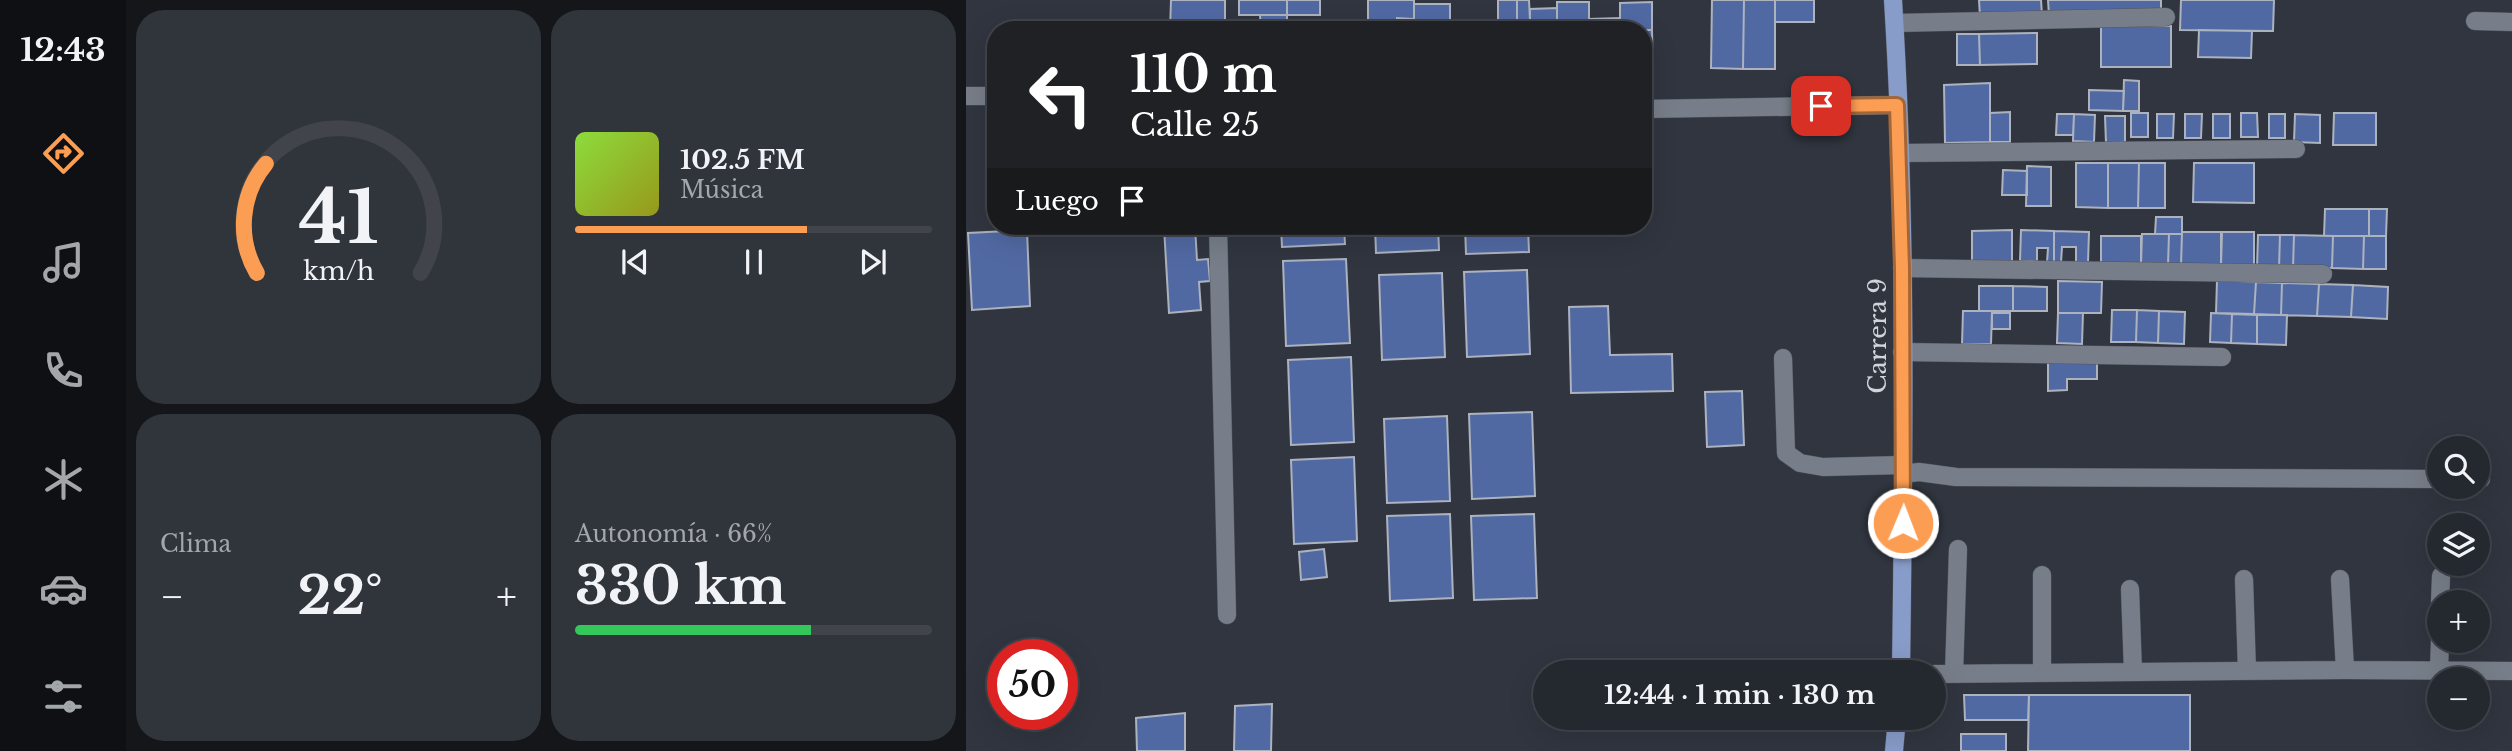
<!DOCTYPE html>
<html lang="es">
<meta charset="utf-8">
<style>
body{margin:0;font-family:"Libre Baskerville",serif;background:#30343b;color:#f1f3f6;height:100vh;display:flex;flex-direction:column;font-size:26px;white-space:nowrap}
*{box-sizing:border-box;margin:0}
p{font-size:23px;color:#a3a6aa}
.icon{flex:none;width:38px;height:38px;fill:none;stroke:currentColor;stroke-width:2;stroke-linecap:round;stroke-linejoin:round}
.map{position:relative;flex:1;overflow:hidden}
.sheet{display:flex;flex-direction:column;gap:10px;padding:10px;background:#14161a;width:840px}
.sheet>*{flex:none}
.banner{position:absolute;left:21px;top:21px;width:665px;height:214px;border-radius:28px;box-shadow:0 7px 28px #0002,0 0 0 2px #41444b;background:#202124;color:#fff;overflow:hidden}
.buttons{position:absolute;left:1461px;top:436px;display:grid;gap:14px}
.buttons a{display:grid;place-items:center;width:63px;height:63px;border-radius:50%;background:#24282f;box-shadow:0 7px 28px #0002,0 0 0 2px #41444b;font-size:35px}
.speed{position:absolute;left:21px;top:639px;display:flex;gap:14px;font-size:35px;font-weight:700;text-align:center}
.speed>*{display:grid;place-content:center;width:91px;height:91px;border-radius:50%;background:#24282f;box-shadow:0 7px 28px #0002,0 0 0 2px #41444b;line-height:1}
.speed .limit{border:10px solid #d22;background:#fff;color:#111}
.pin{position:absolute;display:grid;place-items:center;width:60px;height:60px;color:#fff;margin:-30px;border-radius:14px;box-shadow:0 4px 10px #0006}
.me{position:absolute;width:77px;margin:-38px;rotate:1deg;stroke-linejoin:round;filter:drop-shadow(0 0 5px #0008)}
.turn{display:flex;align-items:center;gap:24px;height:147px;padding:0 28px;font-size:32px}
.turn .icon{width:91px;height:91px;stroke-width:2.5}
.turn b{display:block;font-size:49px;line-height:60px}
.then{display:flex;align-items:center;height:66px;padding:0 28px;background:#0003;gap:14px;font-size:26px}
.big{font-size:52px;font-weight:800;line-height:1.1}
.sheet .tile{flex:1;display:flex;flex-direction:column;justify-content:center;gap:10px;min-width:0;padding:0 24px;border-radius:28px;background:#30343b}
.sheet .dial{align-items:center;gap:0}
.dial svg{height:182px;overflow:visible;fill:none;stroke:#41444b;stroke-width:7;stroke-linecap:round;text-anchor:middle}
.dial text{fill:#f1f3f6;stroke:none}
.song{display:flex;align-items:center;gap:21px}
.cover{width:84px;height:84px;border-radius:10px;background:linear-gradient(135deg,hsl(90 70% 55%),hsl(60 70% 35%))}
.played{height:7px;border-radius:4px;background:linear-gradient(90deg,#fc9d54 65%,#41444b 65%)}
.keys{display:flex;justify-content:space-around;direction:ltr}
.heat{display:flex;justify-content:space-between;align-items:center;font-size:38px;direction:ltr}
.charge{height:10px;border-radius:5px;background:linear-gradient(90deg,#34c759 66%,#41444b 0)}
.sheet .tiles{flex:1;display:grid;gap:10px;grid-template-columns:repeat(2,1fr)}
.trip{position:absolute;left:567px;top:660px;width:413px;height:70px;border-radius:35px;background:#24282f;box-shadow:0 7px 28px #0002,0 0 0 2px #41444b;font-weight:800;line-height:70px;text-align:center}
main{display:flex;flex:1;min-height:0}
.tab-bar{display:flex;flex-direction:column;width:126px;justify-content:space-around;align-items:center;background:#0e1013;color:#a3a6aa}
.tab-bar .icon{width:49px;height:49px}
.tab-bar .active{color:#fc9d54}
.tab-bar b{font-size:32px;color:#f1f3f6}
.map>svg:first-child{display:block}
</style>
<main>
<nav class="tab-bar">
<b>12:43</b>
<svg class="icon active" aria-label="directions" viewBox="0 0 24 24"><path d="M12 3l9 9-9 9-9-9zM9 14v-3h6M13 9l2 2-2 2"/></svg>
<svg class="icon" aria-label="music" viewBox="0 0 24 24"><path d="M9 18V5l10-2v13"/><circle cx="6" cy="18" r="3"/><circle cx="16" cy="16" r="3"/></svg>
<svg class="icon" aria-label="phone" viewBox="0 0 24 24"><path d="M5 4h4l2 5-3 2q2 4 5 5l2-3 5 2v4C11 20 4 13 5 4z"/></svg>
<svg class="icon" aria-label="climate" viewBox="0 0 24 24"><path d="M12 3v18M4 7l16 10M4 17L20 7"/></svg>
<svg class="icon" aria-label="car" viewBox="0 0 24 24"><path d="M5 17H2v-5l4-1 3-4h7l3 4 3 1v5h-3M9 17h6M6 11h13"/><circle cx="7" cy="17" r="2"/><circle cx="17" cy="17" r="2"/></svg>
<svg class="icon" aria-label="filters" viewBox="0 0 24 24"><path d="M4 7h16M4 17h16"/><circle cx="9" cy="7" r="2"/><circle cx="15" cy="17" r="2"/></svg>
</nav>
<section class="sheet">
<div class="tiles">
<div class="tile dial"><svg viewBox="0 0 100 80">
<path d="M14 69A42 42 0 1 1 86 69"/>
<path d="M14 69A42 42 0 0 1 18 21" stroke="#fc9d54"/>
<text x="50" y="56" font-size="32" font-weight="700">41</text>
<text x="50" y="72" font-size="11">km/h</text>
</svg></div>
<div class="tile">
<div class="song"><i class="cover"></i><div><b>102.5 FM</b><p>Música</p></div></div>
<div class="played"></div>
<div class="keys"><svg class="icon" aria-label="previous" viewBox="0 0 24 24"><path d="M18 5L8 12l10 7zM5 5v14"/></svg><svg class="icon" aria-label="pause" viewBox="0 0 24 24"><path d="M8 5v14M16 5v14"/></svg><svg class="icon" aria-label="next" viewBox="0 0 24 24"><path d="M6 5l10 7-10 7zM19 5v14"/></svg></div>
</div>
<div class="tile"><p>Clima</p>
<div class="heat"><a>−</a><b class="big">22°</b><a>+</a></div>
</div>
<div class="tile"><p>Autonomía · 66%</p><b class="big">330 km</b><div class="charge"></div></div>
</div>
</section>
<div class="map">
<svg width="1546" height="751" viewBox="0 0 1546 751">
<rect width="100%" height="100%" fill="#30353f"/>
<path fill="#5169a3" stroke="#acb2be" stroke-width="2" d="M205,0H259V30H204Z
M273,0H321V15H273Z
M321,0H354V15H321Z
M402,0H448V19L431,18V30H402Z
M532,0H551V21H532Z
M551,0H563L564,21H551Z
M746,0H778L777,69L745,68Z
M778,0H809V69H777Z
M809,0H848V22H809Z
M1013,0H1075L1076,15L1014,17Z
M1082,0H1195V14L1083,16Z
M1215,0H1308L1307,31L1214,30Z
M591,2H623V30H591Z
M686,2V30H654V3Z
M448,4H484V30H448Z
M591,8V30H564V9Z
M294,15H321V30H295Z
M654,18V30H623V19Z
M528,21H564V30H529Z
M1135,26H1205V67H1135Z
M677,30H686L687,72H677Z
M1233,30L1286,31L1285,58L1232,57Z
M1071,33V64L1014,65L1013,34Z
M991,34H1013L1014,65H991Z
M677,72H687V96H677Z
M1158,80L1173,81V111H1157Z
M1024,83V142L979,143L978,85Z
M1123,90L1158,91L1157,111L1123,110Z
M1044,112V142H1024V113Z
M1165,113H1182V137H1165Z
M1275,113H1291L1292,137H1275Z
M1368,113H1410V145H1367Z
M1091,114H1108L1107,135H1090Z
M1108,114L1129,115L1128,142L1107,141Z
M1191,114H1208L1207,138H1191Z
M1219,114H1236L1235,138H1219Z
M1247,114H1264V138H1247Z
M1303,114H1319V138H1303Z
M1329,114L1354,115V143L1328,142Z
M1139,116H1159V142L1140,143Z
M1110,163H1142V208L1110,207Z
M1142,163H1173L1172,208H1142Z
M1173,163H1199V208H1172Z
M1228,163H1288V203L1227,202Z
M1061,166L1085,167V206H1060Z
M1037,170L1061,171V195H1036Z
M1359,209H1403V236H1358Z
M1403,209H1421L1420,236H1403Z
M1190,217H1216V234H1189Z
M229,226L231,260L242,259L244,281L233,282L235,310L203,313L198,227Z
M315,226H378L379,244L316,247Z
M409,226H472L473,250L410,253Z
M499,226H562L563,252L500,254Z
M61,230L64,306L6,310L2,233Z
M1046,230V262H1006V231Z
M1055,230L1088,231V262H1081L1082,248H1071V261H1054Z
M1088,231L1123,232L1122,263H1110V247H1096L1095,263L1088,262Z
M1216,232H1256L1255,266L1215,265Z
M1255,232H1288V266H1255Z
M1176,234H1203L1202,265H1175Z
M1203,234H1216L1215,265H1202Z
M1292,235H1314L1313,268H1291Z
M1314,235H1328L1327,268H1313Z
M1328,235L1367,236L1366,268H1327Z
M1135,236H1175V265L1135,264Z
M1367,236H1398L1397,269L1366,268Z
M1398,236H1420V269H1397Z
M380,259L384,343L320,346L317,261Z
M561,270L564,354L501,357L498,272Z
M476,273L479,357L416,360L413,275Z
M1251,280L1290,282L1288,314L1250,313Z
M1092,281L1136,282L1135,313H1092Z
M1290,282L1316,283L1315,315L1288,314Z
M1316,283L1353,284L1351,316L1315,315Z
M1353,284L1387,285L1385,317L1351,316Z
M1387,285L1422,287L1421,319L1385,317Z
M1013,286H1047V311H1013Z
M1047,286L1081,287V311H1047Z
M642,306L644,355L706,354L707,391L605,393L603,307Z
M1146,310H1171L1170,342H1145Z
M1171,310L1193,311L1192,343L1170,342Z
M997,311H1026L1025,344H996Z
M1193,311L1219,312L1218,344L1192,343Z
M1026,313H1044V329H1026Z
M1092,313H1117L1116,344L1091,343Z
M1245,313L1266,314L1265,343L1244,342Z
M1266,314L1291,315V344L1265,343Z
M1291,315H1321L1320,345L1291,344Z
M385,357L388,442L325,445L322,360Z
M1082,360H1131V379H1101V390L1082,391Z
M776,391L778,445L741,447L739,392Z
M566,412L569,496L506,499L503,414Z
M481,416L484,501L421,503L418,419Z
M388,457L391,541L328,544L325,460Z
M484,514L487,598L424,601L421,516Z
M568,514L571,598L508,600L505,516Z
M358,549L361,577L335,580L333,552Z
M998,695H1063L1062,720H999Z
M1063,695H1224V751H1062Z
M306,704L305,751H268L269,706Z
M219,713V751H171L170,718Z
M995,734H1040V751H995Z"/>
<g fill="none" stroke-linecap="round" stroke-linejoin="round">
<defs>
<path id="minor" d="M1509,21L1546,22
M929,23L1200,17
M0,96H30
M677,109L931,105
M933,153L1330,149
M252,226L261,615
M936,268L1357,274
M936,352L1256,357
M817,358L820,453L834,463L857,467L937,465
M937,474L953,472L990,477L1474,479
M1512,479H1515
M1278,579L1281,671
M1374,579L1379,670
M1164,589L1167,672
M1474,602L1475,576
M1473,670L1474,640
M1076,673V575
M968,674L1379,670L1546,671
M988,674L992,549"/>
<path id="major" d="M927,0C941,223 938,448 935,672
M928,751L931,718"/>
</defs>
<use href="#minor" stroke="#50535b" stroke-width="19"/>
<use href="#major" stroke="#50535b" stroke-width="19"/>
<use href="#minor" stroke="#787e89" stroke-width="18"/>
<use href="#major" stroke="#889cc9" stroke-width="18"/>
</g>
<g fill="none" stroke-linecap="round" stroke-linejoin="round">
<defs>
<path id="route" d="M855,106L931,105L936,268L937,523"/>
</defs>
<use href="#route" stroke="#a46637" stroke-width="18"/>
<use href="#route" stroke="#fc9d54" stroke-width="12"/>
</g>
<g text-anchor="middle" stroke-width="7" stroke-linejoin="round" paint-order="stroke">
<g font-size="24" fill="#d1d4da" stroke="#30353f">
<text transform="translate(912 336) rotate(-90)" y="8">Carrera 9</text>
</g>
</g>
</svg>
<div class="buttons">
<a><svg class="icon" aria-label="search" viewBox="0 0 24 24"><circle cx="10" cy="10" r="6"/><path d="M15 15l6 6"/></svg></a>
<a><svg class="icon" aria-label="layers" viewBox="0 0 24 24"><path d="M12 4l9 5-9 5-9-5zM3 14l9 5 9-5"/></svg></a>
<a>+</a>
<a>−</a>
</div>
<div class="speed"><div class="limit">50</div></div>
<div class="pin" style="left:855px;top:106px;background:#d93025"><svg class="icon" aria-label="arrive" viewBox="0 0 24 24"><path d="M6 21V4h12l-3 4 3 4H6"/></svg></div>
<svg class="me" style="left:937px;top:523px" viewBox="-20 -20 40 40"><circle r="17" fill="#fc9d54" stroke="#fff" stroke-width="3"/><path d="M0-11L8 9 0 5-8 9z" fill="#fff"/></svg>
<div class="trip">12:44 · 1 min · 130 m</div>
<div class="banner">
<div class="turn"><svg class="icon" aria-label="left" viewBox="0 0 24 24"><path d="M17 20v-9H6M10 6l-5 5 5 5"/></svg><div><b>110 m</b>Calle 25</div></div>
<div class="then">Luego<svg class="icon" aria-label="arrive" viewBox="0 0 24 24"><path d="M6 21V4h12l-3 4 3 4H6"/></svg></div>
</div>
</div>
</main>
